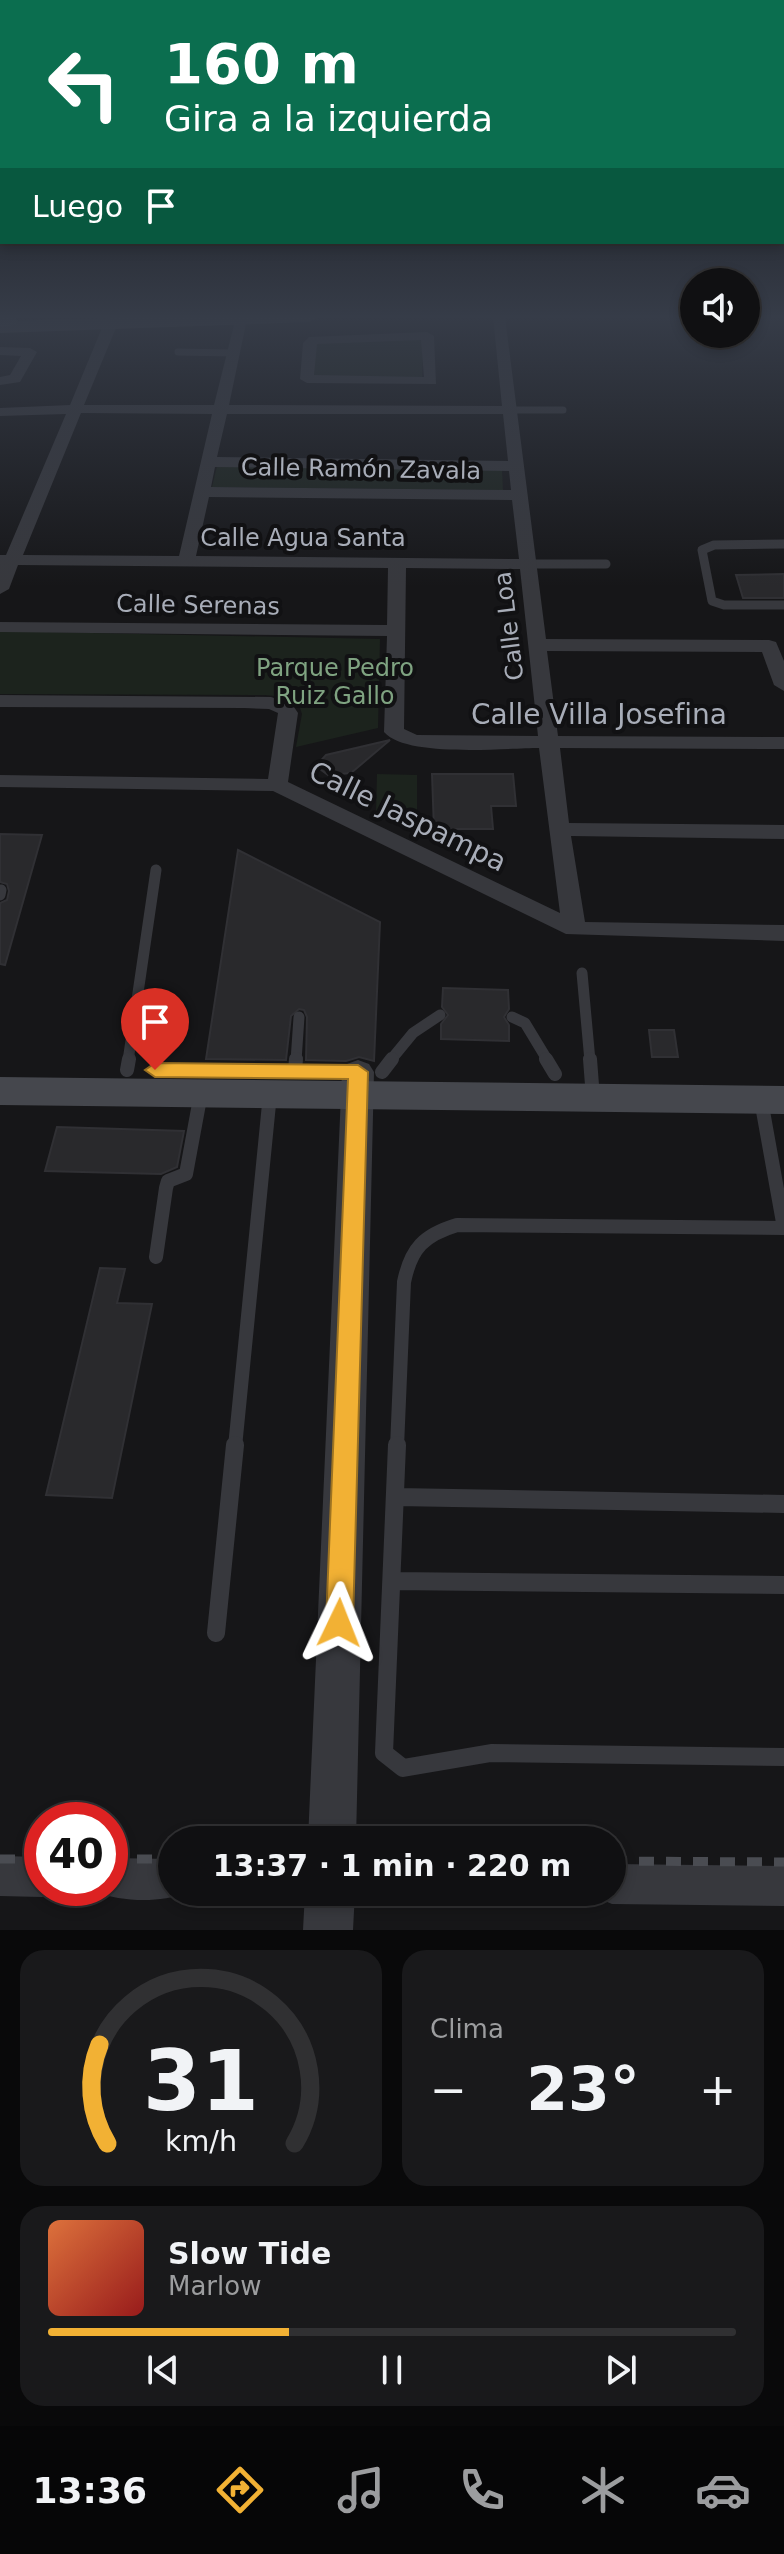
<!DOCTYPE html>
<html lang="es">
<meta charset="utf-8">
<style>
body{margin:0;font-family:"DejaVu Sans",sans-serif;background:#19191b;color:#f1f3f6;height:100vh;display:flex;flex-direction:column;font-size:30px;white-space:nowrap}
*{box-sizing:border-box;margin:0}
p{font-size:26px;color:#9c9d9f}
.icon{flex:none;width:44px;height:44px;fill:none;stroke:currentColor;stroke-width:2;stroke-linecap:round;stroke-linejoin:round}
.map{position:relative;height:1930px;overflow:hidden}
.details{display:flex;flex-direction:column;gap:20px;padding:20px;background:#09090a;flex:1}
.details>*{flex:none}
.top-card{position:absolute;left:0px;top:0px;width:784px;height:244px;box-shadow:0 4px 12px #0003,0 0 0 2px #303032;background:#0b6e4f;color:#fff;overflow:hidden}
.controls{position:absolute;left:680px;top:268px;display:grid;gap:16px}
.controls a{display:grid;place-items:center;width:80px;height:80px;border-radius:50%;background:#101012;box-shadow:0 4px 12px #0003,0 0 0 2px #303032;font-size:40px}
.speed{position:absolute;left:24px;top:1802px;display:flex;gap:16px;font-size:40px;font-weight:700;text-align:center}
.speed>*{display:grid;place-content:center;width:104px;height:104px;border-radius:50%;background:#101012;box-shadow:0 4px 12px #0003,0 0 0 2px #303032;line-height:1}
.speed .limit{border:12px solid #d22;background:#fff;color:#111}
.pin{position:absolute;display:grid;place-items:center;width:68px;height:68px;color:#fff;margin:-82px -34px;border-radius:50% 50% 50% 0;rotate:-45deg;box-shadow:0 0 8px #0007}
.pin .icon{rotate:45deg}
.me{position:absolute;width:88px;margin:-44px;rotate:2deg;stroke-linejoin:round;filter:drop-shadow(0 0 6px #0008)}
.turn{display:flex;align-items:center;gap:28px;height:168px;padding:0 32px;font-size:36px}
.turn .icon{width:104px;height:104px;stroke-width:2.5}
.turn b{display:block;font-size:56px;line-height:68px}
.then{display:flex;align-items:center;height:76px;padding:0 32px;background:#0003;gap:16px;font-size:30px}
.big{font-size:60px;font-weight:600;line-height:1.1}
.details .widget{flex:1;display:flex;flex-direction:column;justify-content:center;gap:12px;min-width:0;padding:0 28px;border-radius:24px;background:#19191b}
.details .dial{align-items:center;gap:0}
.dial svg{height:208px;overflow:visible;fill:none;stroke:#303032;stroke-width:7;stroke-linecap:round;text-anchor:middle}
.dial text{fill:#f1f3f6;stroke:none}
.song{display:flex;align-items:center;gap:24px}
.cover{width:96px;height:96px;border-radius:12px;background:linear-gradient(135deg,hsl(20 70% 55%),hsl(0 70% 35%))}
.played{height:8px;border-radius:4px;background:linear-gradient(90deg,#f2b134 35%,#303032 35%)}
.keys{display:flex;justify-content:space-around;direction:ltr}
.heat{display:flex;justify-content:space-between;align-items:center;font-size:44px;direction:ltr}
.details .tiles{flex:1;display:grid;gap:20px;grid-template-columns:1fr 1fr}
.widget:last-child{grid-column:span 2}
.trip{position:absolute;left:158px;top:1826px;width:468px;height:80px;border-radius:40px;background:#101012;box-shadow:0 4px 12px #0003,0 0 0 2px #303032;font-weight:600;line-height:80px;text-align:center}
.dock{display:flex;height:128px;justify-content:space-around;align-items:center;background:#060607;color:#9c9d9f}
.dock .icon{width:56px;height:56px}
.dock .selected{color:#f2b134}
.dock b{font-size:36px;color:#f1f3f6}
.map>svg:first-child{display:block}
</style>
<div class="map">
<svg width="784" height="1930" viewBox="0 0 784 1930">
<rect width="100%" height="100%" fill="#161618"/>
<path fill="#1c231d" d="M423,337L422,379L311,378L316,343Z
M217,466L502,469L503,490L212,487Z
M0,631L380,639L378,728L296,747L302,714L299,705L284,697L265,695L0,694Z
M377,774L417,775V814L376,813Z"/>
<path fill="#29292c" stroke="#303034" stroke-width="2" d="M784,574V598H743L736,575Z
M390,740L351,773L328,775L316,766L326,755Z
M432,774H513L516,806H491L493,829H434Z
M0,834L42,835L5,965L0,964V903L7,900L9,891L7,884L0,882Z
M238,850L380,922L374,1061L359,1057L346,1061L306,1060L307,1017L304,1010L299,1009L291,1016L286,1060L206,1059Z
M443,988L508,990L509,1009L504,1017L509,1025V1041L441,1039V1024L448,1015L442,1007Z
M649,1030H674L678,1057H652Z
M57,1127L184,1131L177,1167L161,1174L45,1171Z
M100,1268L125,1269L117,1303L152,1304L112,1498L46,1495Z"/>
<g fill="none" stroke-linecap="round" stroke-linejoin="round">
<path stroke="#37383d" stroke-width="7" d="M178,352L233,353
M509,410H563"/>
<path stroke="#37383d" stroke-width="9" d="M784,544L714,545L702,550L712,601L724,605H784
M527,564H606"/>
<path stroke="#37383d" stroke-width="11" d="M0,895L1,890
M582,973L590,1061
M512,1017L525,1023L548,1061
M128,1061L156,870
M296,1061L299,1017
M390,1061L413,1033L440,1015"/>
<path stroke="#37383d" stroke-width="14" d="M546,1059L555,1074
M590,1059L593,1098
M127,1070L129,1059
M295,1071L296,1059
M382,1072L392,1059
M156,1257L166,1188L168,1181L186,1174L201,1093
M235,1447L270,1094
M397,1447L404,1282C411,1248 424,1235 457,1225L784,1228L761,1100"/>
<path stroke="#37383d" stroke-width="18" d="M397,1445L384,1753L403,1768L491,1753L784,1757
M397,1497L784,1504
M393,1581L784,1585
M216,1633L235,1445"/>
<path fill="#37383d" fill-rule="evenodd" d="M236,317L247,319L229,405L502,406L493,317H505L546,639L769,640L776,642L784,661V691L774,685L762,652L547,651L558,736L784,737V749L560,748L569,823L784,825V839L571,836L585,922L784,925V941L566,934L273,791L0,787V775L268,779L278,713L269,709L244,708L0,707V695L271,697L292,704L298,713L288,782L560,913L539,748C505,748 406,758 384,732L387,636L0,632V622L387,625L388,568L18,565L9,589L0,594V555H6L66,414L0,416V408L70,405L104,323L111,319L118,323L84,405H214ZM81,413L212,414L179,556L23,555ZM227,414H503L508,461L217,457ZM215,467L509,471L511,490L211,487ZM209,497L512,500L519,559L196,556ZM406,568L520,569L538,736L417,735L404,729Z
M427,332L434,336L436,384L307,383L300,379L303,343L309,337ZM421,340L424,377L314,375L317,344Z
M0,347L30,348L37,352L20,382L0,385V377L10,375L21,356L0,355Z
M0,1856L42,1857V1888H57L56,1891L42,1897L0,1896Z
M110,1858L172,1859V1892L186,1893C161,1903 121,1902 96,1892L94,1888H110Z
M612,1864L784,1866V1906L612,1904L598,1898L595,1892H612Z"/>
<path fill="#37383d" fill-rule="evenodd" d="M358,1060L369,1064L374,1072L356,1840H308L342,1072L347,1064Z
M305,1892H355L353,1930H303Z"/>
<path fill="#45474d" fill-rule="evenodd" d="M153,317H318L309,322L0,333V321Z
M0,1077L784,1086V1114L0,1105Z"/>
<path fill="#53555c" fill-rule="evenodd" d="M0,317H15L18,321L15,325L0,327Z"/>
<path stroke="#4a4c52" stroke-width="9" stroke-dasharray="15 12" stroke-linecap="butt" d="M0,1859H42
M110,1859H172
M612,1861L784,1862"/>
</g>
<linearGradient id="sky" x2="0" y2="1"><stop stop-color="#0c0c0d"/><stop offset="0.54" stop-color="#363c48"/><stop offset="1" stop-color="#363c48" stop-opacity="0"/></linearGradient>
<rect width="784" height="587" fill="url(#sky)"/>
<path fill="#f2b134" stroke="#9d7322" stroke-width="2" d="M155,1063L358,1065L368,1072L353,1623L349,1632L339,1636L330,1632L326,1623L348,1079L155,1077L145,1070Z"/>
<g text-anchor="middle" stroke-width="8" stroke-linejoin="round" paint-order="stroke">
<g font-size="24" fill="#a8adb8" stroke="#111113">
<text transform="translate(361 469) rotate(1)" y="8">Calle Ramón Zavala</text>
<text x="303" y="546">Calle Agua Santa</text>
<text transform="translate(198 605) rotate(1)" y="8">Calle Serenas</text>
<text transform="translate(509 626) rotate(-97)" y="8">Calle Loa</text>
</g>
<g font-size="24" fill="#7fa381" stroke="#111113">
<text x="335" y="676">Parque Pedro<tspan x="335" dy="28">Ruiz Gallo</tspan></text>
</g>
<g font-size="28" fill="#a8adb8" stroke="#111113">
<text x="599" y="724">Calle Villa Josefina</text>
<text transform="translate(408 816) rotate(26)" y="10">Calle Jaspampa</text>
</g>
</g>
</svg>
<div class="controls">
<a><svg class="icon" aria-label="sound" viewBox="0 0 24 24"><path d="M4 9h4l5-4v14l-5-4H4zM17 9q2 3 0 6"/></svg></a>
</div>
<div class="speed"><div class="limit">40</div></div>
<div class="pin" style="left:155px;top:1070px;background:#d93025"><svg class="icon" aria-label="arrive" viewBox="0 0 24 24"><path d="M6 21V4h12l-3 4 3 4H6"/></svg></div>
<svg class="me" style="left:339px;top:1623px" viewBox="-20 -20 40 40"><path d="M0-17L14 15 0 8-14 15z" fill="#f2b134" stroke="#fff" stroke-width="4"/></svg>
<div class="trip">13:37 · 1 min · 220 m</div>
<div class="top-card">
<div class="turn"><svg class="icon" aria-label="left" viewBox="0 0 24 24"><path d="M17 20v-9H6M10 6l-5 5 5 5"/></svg><div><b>160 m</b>Gira a la izquierda</div></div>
<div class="then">Luego<svg class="icon" aria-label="arrive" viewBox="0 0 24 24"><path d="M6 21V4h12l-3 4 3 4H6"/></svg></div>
</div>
</div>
<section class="details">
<div class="tiles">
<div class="widget dial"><svg viewBox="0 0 100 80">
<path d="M14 69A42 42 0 1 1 86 69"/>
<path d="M14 69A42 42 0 0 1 11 31" stroke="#f2b134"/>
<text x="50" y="56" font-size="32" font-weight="700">31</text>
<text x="50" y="72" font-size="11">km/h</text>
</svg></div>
<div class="widget"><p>Clima</p>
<div class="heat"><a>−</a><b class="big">23°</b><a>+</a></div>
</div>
<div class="widget">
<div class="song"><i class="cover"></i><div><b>Slow Tide</b><p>Marlow</p></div></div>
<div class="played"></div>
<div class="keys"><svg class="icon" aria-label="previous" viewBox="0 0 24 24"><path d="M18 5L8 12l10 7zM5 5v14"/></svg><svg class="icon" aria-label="pause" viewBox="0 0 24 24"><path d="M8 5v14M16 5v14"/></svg><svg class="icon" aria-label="next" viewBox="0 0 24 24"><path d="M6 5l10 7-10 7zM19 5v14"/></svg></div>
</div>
</div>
</section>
<nav class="dock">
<b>13:36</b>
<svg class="icon selected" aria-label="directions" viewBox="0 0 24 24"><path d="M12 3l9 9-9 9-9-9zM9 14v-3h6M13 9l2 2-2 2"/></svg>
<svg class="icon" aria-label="music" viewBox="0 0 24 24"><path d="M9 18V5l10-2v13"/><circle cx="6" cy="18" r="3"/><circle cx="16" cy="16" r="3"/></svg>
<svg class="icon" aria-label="phone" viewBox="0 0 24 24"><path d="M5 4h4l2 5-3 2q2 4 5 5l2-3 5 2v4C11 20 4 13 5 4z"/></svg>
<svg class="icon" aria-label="climate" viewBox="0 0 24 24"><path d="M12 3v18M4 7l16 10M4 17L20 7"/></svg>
<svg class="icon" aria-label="car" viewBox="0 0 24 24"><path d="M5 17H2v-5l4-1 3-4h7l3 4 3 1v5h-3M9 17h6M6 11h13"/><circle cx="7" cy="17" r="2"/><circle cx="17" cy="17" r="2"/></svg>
</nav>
